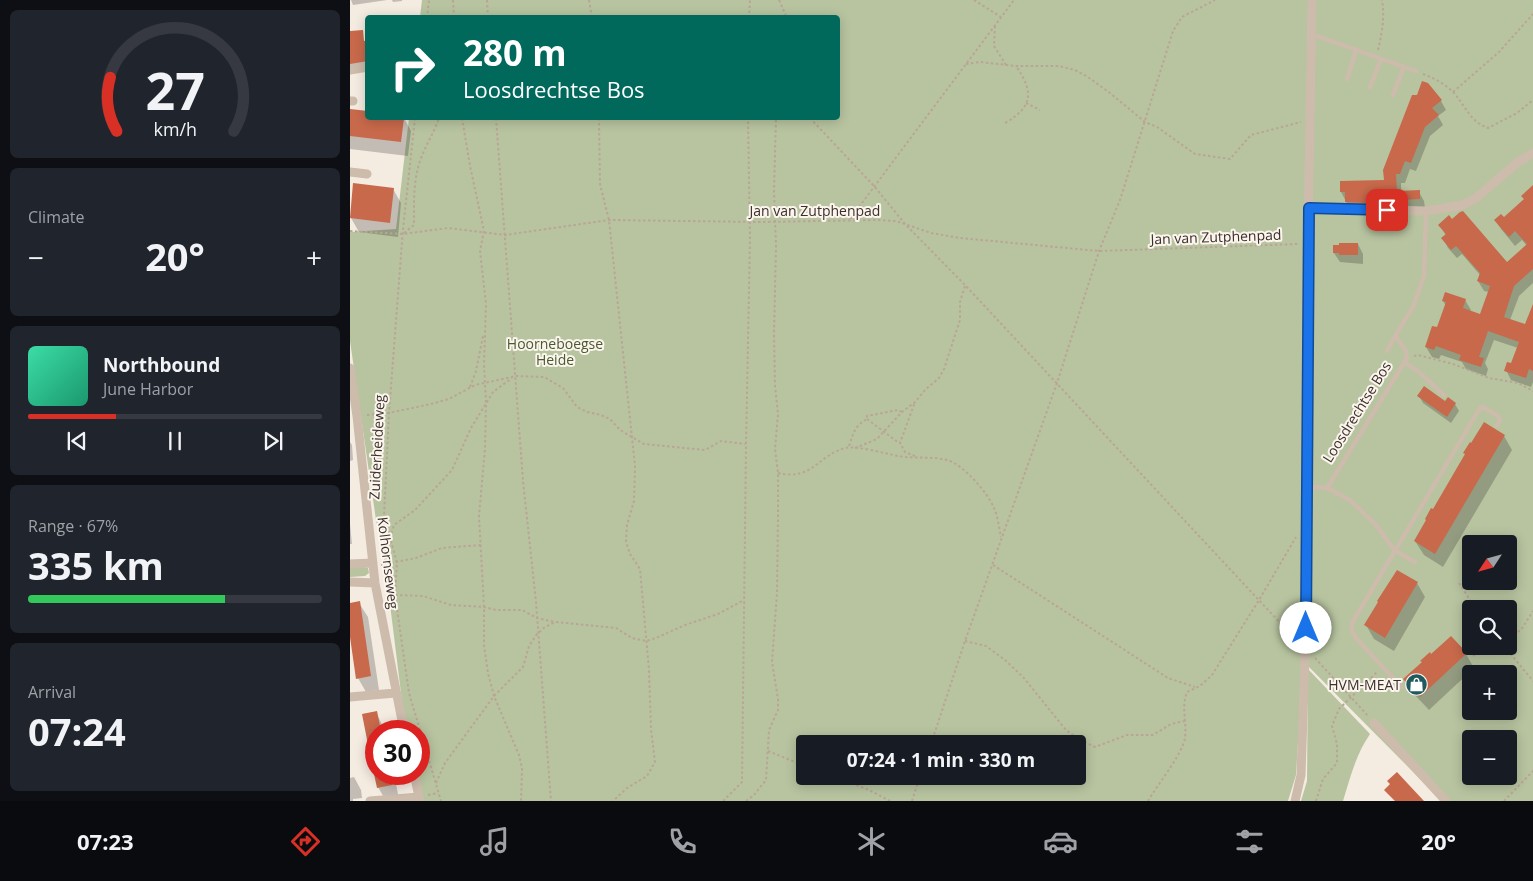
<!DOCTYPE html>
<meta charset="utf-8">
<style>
body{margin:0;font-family:"Open Sans",sans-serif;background:#20242c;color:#f1f3f6;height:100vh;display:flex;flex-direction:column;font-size:19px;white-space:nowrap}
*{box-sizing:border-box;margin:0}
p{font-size:16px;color:#9ea1a6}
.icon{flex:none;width:28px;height:28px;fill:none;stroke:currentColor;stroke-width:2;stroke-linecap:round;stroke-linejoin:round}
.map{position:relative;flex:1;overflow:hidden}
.details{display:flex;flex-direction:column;gap:10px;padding:10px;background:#0d0f14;width:350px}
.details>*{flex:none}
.banner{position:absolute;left:15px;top:15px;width:475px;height:105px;border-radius:5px;box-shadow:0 2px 12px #0003;background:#00695c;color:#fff;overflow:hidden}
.needle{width:32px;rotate:234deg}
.tools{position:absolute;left:1112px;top:535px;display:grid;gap:10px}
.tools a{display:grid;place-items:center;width:55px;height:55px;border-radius:5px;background:#171b24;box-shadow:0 2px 12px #0003;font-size:25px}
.speed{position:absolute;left:15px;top:720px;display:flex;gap:10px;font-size:25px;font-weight:700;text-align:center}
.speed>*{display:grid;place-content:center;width:65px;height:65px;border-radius:50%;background:#171b24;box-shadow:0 2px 12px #0003;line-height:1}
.speed .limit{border:8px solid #d22;background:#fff;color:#111}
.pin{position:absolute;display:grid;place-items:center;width:42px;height:42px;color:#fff;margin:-21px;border-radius:10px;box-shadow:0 2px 8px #0006}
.me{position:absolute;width:55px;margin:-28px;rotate:0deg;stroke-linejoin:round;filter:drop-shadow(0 0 4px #0008)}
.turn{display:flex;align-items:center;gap:18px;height:105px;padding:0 15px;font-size:22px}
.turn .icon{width:65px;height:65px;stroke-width:2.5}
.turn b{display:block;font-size:35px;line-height:42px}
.big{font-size:38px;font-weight:700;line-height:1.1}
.details .card{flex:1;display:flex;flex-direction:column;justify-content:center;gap:8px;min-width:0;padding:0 18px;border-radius:8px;background:#20242c}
.details .dial{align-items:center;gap:0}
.dial svg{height:130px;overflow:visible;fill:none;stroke:#363941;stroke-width:7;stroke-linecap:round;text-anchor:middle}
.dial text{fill:#f1f3f6;stroke:none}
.song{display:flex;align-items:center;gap:15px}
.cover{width:60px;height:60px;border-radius:8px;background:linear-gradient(135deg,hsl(160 70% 55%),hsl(160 70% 35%))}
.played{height:5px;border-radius:2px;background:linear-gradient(90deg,#d93025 30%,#363941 30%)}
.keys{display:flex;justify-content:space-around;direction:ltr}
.heat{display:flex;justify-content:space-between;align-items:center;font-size:28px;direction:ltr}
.charge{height:8px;border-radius:4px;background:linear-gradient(90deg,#34c759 67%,#363941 0)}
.trip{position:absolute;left:446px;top:735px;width:290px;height:50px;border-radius:5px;background:#171b24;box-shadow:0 2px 12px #0003;font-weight:700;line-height:50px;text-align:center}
.tab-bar{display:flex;height:80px;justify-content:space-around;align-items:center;background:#090b0e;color:#9ea1a6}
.tab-bar .icon{width:35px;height:35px}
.tab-bar .on{color:#d93025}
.tab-bar b{font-size:22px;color:#f1f3f6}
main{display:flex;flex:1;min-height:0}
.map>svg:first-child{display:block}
</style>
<main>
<section class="details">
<div class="card dial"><svg viewBox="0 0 100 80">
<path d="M14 69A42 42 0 1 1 86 69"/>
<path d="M14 69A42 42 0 0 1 10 36" stroke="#d93025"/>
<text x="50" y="56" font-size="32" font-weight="700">27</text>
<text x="50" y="72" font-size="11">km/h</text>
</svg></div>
<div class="card"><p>Climate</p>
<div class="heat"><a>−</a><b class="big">20°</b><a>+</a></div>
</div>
<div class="card">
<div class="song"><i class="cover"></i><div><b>Northbound</b><p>June Harbor</p></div></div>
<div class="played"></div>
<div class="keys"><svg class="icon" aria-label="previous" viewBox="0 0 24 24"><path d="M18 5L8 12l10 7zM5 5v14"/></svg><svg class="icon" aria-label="pause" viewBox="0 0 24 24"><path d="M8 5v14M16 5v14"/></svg><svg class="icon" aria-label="next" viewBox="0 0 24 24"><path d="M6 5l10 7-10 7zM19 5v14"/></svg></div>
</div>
<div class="card"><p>Range · 67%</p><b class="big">335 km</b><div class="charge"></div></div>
<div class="card"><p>Arrival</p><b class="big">07:24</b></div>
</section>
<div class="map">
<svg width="1183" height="801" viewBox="0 0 1183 801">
<rect width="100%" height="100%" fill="#f4ebe1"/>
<path fill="#b8c4a0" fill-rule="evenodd" d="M72,0H1183V801H1092L953,661L946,775L938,801H74L67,774H69V731H58L52,701L35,564L26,520L0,341V232L46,229L59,118H488V18L70,17ZM1121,544H1159V581H1121ZM1121,609H1159V646H1121ZM1121,674H1159V711H1121ZM1121,739H1159V776H1121ZM455,744H728V776H455Z
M0,566L18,568L19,573L15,576L0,577Z
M958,669L1020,734C1006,754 1000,778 993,801H951L957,781Z"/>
<path fill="#0003" d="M1,0H37L3,5Z
M42,0H52V1L43,2Z
M18,42V65L0,69V44Z
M1068,96L1091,101L1096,110L1088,116L1093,125L1080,136L1066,171L1060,169L1055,183H1051V192H1069L1074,201L1075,208L1001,211L991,192L1035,181Z
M0,110L18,118H54L61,131L58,156L0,149Z
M4,185L43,189L51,203L48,237L9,232L1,218Z
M1183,187V283L1169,296L1160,320L1175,326L1178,317L1183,319V382L1181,387L1161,380L1156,370L1162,365L1168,348L1144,340L1135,363L1138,369L1136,376L1116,369L1112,362L1091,355L1089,359L1082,357L1076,347L1088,329L1096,306L1093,301L1115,300L1121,310L1120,311L1131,315L1139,292L1134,291L1128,281L1130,275L1112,254L1107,258L1098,248L1093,238L1096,236L1090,225L1157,264L1177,246L1172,240L1165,246L1151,229L1145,220L1154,219L1175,200L1172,196Z
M1008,244L1013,254V264L990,262L984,253Z
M1069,396L1095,403L1098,399L1105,404L1109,411L1101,423L1073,403Z
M1154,436L1162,450L1093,567L1074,555L1065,541L1116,455L1115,453Z
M0,442L2,445L3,460L0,461Z
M0,524L2,544H0Z
M1067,583L1075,597L1044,651L1024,639L1016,625Z
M9,603L18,617L29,690L16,692L8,678L0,629V604Z
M1101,637L1116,654L1124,668L1079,710L1063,693L1055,679Z
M26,712L35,731H26V774H44L49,799L36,801L28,787L13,715Z
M4,777L11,790L12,798L3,799V801H0V778Z"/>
<path fill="#c8694b" d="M13,30L14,41L18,40V61L0,64V31Z
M1072,81L1078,83L1092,100L1082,108L1089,115L1075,127L1061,163L1055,161L1050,174H1046L1047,191L1070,190V199L1033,201V204L995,202V192H990V181L1034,180L1033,170L1062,95H1067Z
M0,109L18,111V118H54L51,142L0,136Z
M3,183L44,188L40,223L0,218Z
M1183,185V269L1164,286L1154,317L1175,324L1183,304V371L1179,369L1176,378L1154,371L1157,362L1161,363L1169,342L1138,331L1129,357L1134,358L1131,367L1109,360L1111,355L1086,346L1084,350L1075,347L1082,326L1087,327L1096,302L1092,301L1095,292L1116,299L1113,308L1130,314L1140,286L1127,281L1130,273L1106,246L1101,250L1091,238L1096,234L1088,225L1099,215L1102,219L1110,212L1113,211L1157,262L1177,244L1165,231L1159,237L1144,220L1151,214L1154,217L1174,199L1171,196Z
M989,243H1008V255H989V253H983V245H989Z
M1074,386L1095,401L1098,397L1106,403L1097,417L1067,396Z
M1134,422L1155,435L1085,554L1064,541L1076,520L1075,519L1081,508L1083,509L1115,454L1113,453L1120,442L1121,443Z
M1047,570L1068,582L1035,638L1014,625L1028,602L1027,601Z
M10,601L21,676L6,679L0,637V603Z
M1101,636L1117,653L1070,697L1053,679L1072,662L1070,661L1080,652L1081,654Z
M27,711L31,731H26V765H22L12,714Z
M1047,772L1059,785L1074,801H1045L1034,790L1040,784L1037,781Z
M24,774H40L42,785L27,788Z"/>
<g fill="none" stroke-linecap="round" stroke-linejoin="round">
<path stroke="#b9a596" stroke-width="2" stroke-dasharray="2.5 2.5" stroke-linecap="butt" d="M103,0L104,18
M137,0L138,18
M239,0L242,18
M429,0L437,18
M624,0L651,17
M77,18L79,0
M399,18L400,0
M645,26L644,46L656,65
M1028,50C1032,33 1035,17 1032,0
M616,64L630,62L666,66H709L725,70L738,77L760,93L795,122L807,127L845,154L880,159L901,135L951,122
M1073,74C1084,78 1095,84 1103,92C1116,106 1119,121 1138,128L1167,113L1183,100
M1103,92L1149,52L1183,14
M676,103L690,110
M65,118L53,229L39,413L34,516L47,563L45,595L59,693L91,801
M112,118L120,166L134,231L130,251L136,304L134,365L136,403L135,449L129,516L134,607V645L138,673L144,696L169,755L172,768L171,801
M146,118L173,481L186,602L201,801
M249,118L250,184L259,220L285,466L284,501L277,525L276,542L280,554L290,569L299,670L301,729L305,762L297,776L277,788L263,801
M460,118L524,186L555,224L615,285L947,641
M655,123C683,107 684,92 666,66
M500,219L664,0
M0,231L53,234L98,228L155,235L259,220L411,222L529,220L546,221L581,233L610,238L749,251L948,244
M54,233L64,225C64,203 63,182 70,161C75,146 84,133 89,118
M1064,356L1068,355L1103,364L1139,378L1168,383L1183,391
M120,387L126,371L133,336
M17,415L39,413L81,404L99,399L125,385L166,376L194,377L213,388L227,407L237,412L251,415L260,419L270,430L294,444L355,450L371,441L395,444
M517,419L549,443
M499,446C503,434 505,425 517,419V416L548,410L552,412
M505,448L527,439L552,412L565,402L576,389L589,378L594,369L610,320V302L615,286
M565,456L555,452L550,443L565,402
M428,473C464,481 468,454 496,448C506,445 537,454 548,456C565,459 581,456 597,460C613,464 638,493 644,508C648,517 649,528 651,537
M40,538L44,525L65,510L102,470L121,428L143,392L162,378
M31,565L66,558L92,548L131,545
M643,565L818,678L845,687
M1109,583L1126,609
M45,595L73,596L101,605L134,607L146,610H172L187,618L205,622
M1159,637L1171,630L1183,611
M615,641L636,646L655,660L673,677L716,730L727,738L745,747L777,735H803L821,724L835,721
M1154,646L1183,681
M1123,656L1141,646
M965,658L1019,717
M581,744L615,641L707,383L749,251L770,200L823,31L832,17L865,0
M418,751L455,766
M483,776L519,790L540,801
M86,783L95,763L144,696L173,667L179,646L187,634L195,627L205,622L266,628L282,638L296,641L306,638L335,625L368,614L394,600
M78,795L88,793
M373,801L392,782L396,445L400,238L398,118
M396,801L404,795L416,780L419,730L428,710V699L422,662L427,593L428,515V473L425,449L428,414L425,386L424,335L426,246L424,191L426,118
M562,801L570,776
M798,801C807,785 832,755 835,738C837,722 831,707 837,692L850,686L862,675L909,600L946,537
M966,801L973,779L987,763V744L982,726L989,709L1027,672
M1154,801L1183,771"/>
<path stroke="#cdbbac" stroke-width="4.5" d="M961,34L1066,71
M997,79L1006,50
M1020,87L1031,59
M1043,95L1054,67
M1037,351L1045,336
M1055,363C1070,370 1081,384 1094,395
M977,488L1057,358L1056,351L1045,336L1063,307L1074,276L1076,211
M956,490L966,487L977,488L1000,500L1026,525L1044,550L1065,562
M1051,687L1007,639C1003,634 1000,630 1002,623L1130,408L1133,407L1148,416L1150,420L1147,425"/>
<path stroke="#cdbbac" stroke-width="9" d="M0,70L18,67
M0,101H3
M0,172L17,174
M959,208L1076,211L1113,205L1126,198L1168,162L1183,153
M0,368L7,416L25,583L54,731
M0,564L23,563
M0,582L25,583
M0,697L45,693
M1024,723L1096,801
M64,774L70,801
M20,801L69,797
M945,801L951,775L956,628L957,291L962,0"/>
</g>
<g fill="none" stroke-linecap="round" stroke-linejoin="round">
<defs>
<path id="route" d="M956,628L959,208L1037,210"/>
</defs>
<use href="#route" stroke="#114b97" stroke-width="12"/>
<use href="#route" stroke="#1a73e8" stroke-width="9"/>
</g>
<defs>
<symbol id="shop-disc" viewBox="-11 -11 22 22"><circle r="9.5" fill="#1f5a5e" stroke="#fbf5ee"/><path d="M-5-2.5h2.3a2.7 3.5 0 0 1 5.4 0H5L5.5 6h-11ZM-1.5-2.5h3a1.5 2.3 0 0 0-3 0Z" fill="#fff"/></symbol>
</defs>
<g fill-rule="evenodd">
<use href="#shop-disc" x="1054" y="672" width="25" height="25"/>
</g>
<g text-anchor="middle" stroke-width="4" stroke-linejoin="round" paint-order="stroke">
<g font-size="14" fill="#3b302b" stroke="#fbf5ee">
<text x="465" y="216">Jan van Zutphenpad</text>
<text transform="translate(866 237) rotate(-2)" y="5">Jan van Zutphenpad</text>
<text transform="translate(1007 412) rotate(-58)" y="5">Loosdrechtse Bos</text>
<text transform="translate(27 447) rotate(-87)" y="5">Zuiderheideweg</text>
<text transform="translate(38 563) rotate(83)" y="5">Kolhornseweg</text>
</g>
<g font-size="14" fill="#4a5a2e" stroke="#fbf5ee">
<text x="205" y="349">Hoorneboegse<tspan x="205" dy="16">Heide</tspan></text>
</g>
<g font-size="14" fill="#3b302b" stroke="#fbf5ee" text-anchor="end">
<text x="1051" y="690">HVM-MEAT</text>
</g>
</g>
</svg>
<div class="tools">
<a><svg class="needle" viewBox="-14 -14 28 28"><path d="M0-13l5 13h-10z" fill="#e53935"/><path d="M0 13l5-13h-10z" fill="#9ea1a6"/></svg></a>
<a><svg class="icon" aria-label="search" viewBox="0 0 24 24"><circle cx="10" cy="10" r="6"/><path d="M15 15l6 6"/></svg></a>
<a>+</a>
<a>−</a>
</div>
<div class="speed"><div class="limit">30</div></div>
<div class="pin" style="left:1037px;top:210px;background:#d93025"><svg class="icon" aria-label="arrive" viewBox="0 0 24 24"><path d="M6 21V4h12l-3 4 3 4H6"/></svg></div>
<svg class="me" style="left:956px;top:628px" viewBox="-20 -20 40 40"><circle r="19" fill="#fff"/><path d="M0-13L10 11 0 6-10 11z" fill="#1a73e8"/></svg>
<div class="trip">07:24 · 1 min · 330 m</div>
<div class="banner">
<div class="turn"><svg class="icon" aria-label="right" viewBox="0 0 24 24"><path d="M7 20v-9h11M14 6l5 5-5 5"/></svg><div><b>280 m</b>Loosdrechtse Bos</div></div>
</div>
</div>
</main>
<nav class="tab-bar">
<b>07:23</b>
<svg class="icon on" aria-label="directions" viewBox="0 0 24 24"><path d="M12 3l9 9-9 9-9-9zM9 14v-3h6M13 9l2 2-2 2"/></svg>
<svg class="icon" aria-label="music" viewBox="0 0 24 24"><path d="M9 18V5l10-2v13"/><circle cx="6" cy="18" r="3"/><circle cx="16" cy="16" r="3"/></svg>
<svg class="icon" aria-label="phone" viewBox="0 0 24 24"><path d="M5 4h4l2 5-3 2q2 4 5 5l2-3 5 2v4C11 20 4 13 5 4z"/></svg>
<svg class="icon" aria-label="climate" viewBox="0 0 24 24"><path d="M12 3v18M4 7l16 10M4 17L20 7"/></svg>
<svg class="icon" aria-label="car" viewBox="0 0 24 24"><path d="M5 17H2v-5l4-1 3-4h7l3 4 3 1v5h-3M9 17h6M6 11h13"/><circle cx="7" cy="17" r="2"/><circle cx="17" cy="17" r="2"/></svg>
<svg class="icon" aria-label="filters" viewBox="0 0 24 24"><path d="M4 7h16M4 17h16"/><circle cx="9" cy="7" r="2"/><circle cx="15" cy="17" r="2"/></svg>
<b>20°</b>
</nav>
